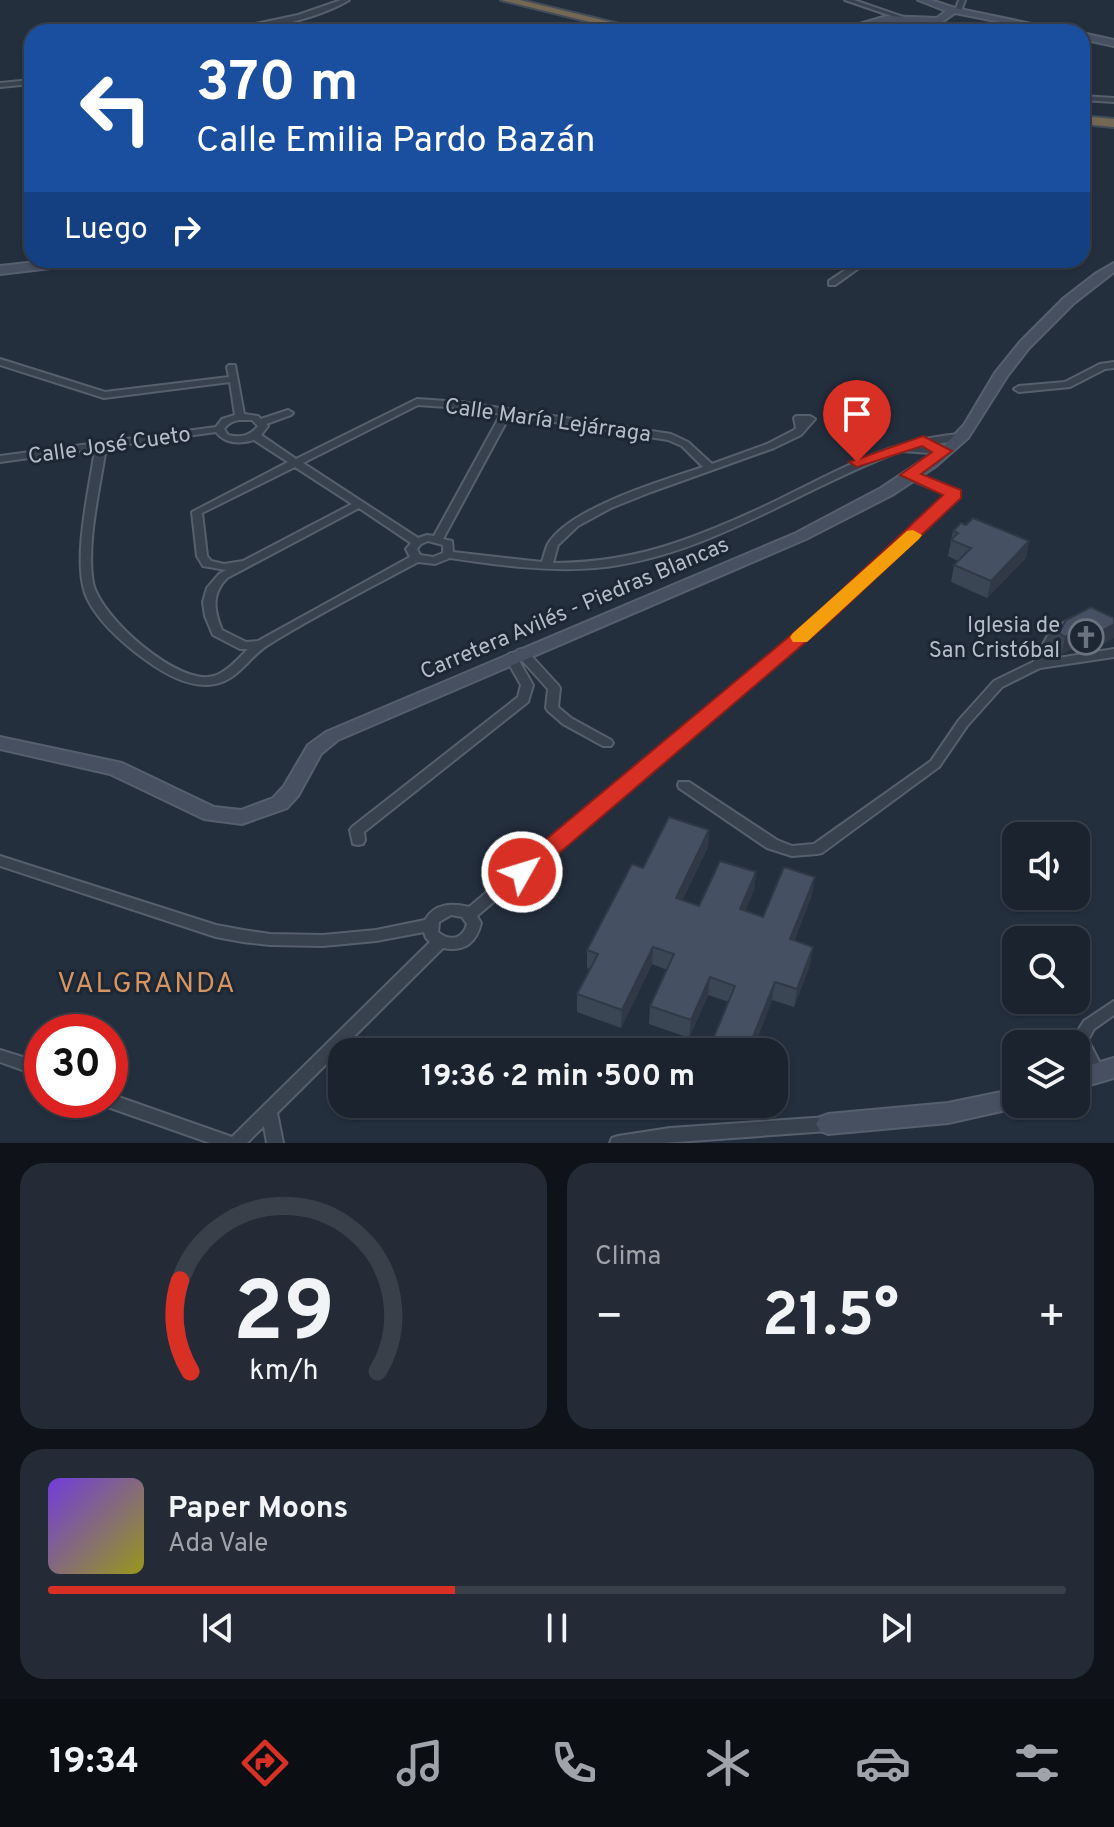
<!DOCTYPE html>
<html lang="es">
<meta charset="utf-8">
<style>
body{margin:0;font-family:Overpass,sans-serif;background:#242b36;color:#f1f3f6;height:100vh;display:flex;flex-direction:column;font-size:30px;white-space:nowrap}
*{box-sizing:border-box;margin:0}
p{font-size:26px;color:#a0a4aa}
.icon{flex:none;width:44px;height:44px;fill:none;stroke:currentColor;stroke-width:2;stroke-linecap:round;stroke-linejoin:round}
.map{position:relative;height:1143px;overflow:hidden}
.sheet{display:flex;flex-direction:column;gap:20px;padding:20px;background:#0f1319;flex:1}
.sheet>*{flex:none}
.hud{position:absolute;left:24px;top:24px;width:1066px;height:244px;border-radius:24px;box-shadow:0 2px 6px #0004,0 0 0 2px #39404a;background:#1a4fa0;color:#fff;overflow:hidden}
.controls{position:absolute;left:1002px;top:822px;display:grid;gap:16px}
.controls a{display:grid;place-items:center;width:88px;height:88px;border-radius:16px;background:#1b232e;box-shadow:0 2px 6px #0004,0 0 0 2px #39404a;font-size:40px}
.speed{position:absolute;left:24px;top:1014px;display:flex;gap:16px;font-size:40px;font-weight:700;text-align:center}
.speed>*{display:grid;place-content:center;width:104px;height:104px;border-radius:50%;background:#1b232e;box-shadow:0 2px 6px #0004,0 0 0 2px #39404a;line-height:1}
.speed .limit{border:12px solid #d22;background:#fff;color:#111}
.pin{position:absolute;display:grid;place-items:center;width:68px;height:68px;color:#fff;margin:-82px -34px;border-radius:50% 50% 50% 0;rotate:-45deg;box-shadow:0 0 8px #0007}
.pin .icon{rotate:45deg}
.me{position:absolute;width:88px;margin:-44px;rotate:51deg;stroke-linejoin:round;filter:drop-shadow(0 0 6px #0008)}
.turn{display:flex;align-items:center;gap:28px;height:168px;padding:0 40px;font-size:36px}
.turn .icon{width:104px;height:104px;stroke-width:2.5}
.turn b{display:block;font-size:56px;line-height:68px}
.then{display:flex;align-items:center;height:76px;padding:0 40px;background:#0003;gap:16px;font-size:30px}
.big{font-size:60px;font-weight:700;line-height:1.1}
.sheet .widget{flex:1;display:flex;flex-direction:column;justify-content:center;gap:12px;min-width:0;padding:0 28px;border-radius:24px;background:#242b36}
.sheet .dial{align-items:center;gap:0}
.dial svg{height:208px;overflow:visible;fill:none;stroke:#39404a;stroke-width:7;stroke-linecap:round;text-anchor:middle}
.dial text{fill:#f1f3f6;stroke:none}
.song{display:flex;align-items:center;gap:24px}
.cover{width:96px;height:96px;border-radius:12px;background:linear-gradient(135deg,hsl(260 70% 55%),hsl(60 70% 35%))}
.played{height:8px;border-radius:4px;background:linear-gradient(90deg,#d93025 40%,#39404a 40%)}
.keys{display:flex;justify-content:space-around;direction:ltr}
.heat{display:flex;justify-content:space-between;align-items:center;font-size:44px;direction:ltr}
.sheet .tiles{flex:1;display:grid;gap:20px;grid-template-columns:1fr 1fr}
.widget:last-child{grid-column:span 2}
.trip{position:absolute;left:328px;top:1038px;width:460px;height:80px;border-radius:24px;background:#1b232e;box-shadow:0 2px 6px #0004,0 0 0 2px #39404a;font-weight:700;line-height:80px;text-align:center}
.tabs{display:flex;height:128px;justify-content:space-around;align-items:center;background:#0b0e12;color:#a0a4aa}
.tabs .icon{width:56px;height:56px}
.tabs .on{color:#d93025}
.tabs b{font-size:36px;color:#f1f3f6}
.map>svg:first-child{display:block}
</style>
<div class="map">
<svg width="1114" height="1143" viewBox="0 0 1114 1143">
<rect width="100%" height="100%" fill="#242f3e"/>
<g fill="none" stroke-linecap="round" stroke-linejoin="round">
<defs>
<path id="street" d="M341,0H349C316,20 257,32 218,32L298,15Z
M845,0H854L947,32H938Z
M959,0H965L961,11L958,13L955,11Z
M32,80V84L0,87V83Z
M1082,96L1114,98V102L1082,100Z
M860,260H870L835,285H829V281Z
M0,359L105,392L229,377L227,367L229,365H235L244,414L258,416L261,419L288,410L293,413L291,415L266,424L268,426L261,435L296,459L417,399L461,402L671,434L688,442L712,464L767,444L794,430L796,428L794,418L796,416H810L815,419L801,435L774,448L651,492L611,508L578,526L558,545L553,563C596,563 637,556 678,542C707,532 735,520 763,507C821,480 878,444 943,436C951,435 959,433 966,437L961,440L918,447L948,449L949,451L948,453L944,454L902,451L896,453C796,491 704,558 595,568C546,572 498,565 450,558L435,564L418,562C368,589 316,615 268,645C249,657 238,680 215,684C191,689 165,674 147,661C125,645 101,625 88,600C70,565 90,488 95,449L0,462V456L216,427L222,419L235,415L230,382L104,398L0,365ZM418,405L461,408L501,414L434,536L427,535L418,538L303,463ZM510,415L668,440L682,446L703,467C664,480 569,508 548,544C545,550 544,556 542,562L453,552L452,541L443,539ZM239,420H252L258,426C250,436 241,438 228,435L224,429C228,423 233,421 239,420ZM216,432C225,444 240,444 254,440L288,462L192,512L197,556L203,566L226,570L219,574L207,588L203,602L205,616L213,635L240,649H248C239,658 227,672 214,676C179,687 100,617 93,583C86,543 100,488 106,447ZM295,467L352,504L243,561L224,564L211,561L207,556L202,513ZM359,508L411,543L406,549L410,557L258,641L246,642L222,630C214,611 211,594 227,578ZM428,541L443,545V553L433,557L420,555L417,549L421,544Z
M1114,362V368L1105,369L1070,387L1019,392L1014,389L1019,386L1065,382L1100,364Z
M908,472L959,492L960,494L825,622L477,916L481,923C476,943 465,952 443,948L277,1113L283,1143H267L264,1126L247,1143H210L102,1105L100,1100H110V1094L232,1137L430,942L426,938L424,932L376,941L323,946L270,945L243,942L216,937L0,866V856L216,925L243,930L270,934L323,935L376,930L425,920C435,903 451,903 469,907L817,616L948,495L904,477L903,475L904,473ZM451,915L462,917L467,924C463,939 450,942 438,932L439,922Z
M1071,619L1077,623L1059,635L1046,660L1114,649V657L1040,668L1002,687L967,726L939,767L822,853L817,854L792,856L767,848L679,788L678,785L679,782H689L777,840L792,846L814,844L931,761L959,720L994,681L1033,662L1051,630Z
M522,649L526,650L558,685L560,688L558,707L571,718L611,740L613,743L611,746H603L563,724L548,711L546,708L548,689L518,656L516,653L518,650Z
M511,653L515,654L533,685L528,702L364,832L365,840L363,844L358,845L353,844L350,830L352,827L518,697L521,685L505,657Z
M1114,1001V1015L1094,1029L1088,1040L1105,1073L1102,1078L1097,1080L1092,1078L1072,1040L1084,1021Z
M0,1050L42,1063V1077L0,1062Z
M828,1117L834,1119L836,1124L834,1129L828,1131L664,1143H610L612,1138L618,1136L670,1128Z"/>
<path id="secondary" d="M918,0H931L955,8L1070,32H1051L955,13L939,24L887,22L848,32H832L887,16L937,18L946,11Z
M1082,33L1114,40V46L1082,39Z
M54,260H91L85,264L0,274V266Z
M1114,263V272L1073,304L1029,348L1008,375L968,438L936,466L892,495L806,539L338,740L321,754L298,796L287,808L242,824L204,819L110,774L0,749V737L122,763L214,807L241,810L273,798L284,786L308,745L326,732L796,533L881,488L944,446L964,425L995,373L1020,342L1064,298L1095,274Z
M1114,1058V1078L1076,1089V1069Z
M1016,1089V1104H1025L1024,1106L948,1123L828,1134L820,1131L816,1124L820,1117L828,1114L948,1103Z"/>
<path id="highway" d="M501,0H520L652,32H631Z
M1082,116L1114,119V127L1082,124Z"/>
</defs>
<use href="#street" stroke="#565f6c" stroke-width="4"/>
<use href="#secondary" stroke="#565f6c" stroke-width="4"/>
<use href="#highway" stroke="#434c59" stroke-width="4"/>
<use href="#street" fill="#38414e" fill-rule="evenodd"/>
<use href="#secondary" fill="#465061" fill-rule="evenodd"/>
<use href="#highway" fill="#746855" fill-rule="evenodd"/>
</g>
<path fill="#3b4654" d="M966,525L1029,541L1026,558L987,598L951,582L954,565L958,561L948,556L953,531Z
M1114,618L1096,649L1091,646L1081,651L1075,647L1061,655L1054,650L1059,633Z
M709,830L708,847L682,901L699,906L756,872L754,890L745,911L763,917L812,895L794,941L810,965L794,1007L772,1000L752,1052H712L714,1037L729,1002L708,995L689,1038L649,1024L650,1006L667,970L652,964L621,1028L577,1012V994L590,969L587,968V950Z"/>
<path fill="#303945" d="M1029,541L1026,558L987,598L991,581Z
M1114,624V638L1096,649L1100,632Z
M1096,629L1091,646L1081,651L1085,634Z
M1079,630L1075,647L1061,655L1065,637Z
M709,830L708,847L675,916L676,898Z
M756,872L754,890L738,927L740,909Z
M815,877L812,895L787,957L790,939Z
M653,947L652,964L621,1028L622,1010Z
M813,947L810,965L794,1007L797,989Z
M710,977L708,995L689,1038L691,1020Z
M775,982L772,1000L752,1052H748Z"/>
<path fill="#455162" stroke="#303945" stroke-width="2" d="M973,518L1029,541L991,581L954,565L971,548L951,540L958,533L953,531L961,523L966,525Z
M1091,607L1114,618V624L1100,632L1096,629L1085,634L1079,630L1065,637L1059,633L1066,620Z
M669,817L709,830L676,898L699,906L720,861L756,872L740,909L763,917L784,867L815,877L790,939L813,947L797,989L775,982L748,1049L714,1037L735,986L710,977L691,1020L650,1006L674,954L653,947L622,1010L577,994L598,954L587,950L632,864L643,868Z"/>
<path fill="#d93025" stroke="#8d1f18" stroke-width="2" d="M923,436L952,451L921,474L961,490V498L828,623L530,878H514L511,872L514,866L815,615L943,495L900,475L932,452L922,446L857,467L849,462Z"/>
<path fill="#f59e0b" d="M913,530L922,535L919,539L807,642H793L790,637L793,633L907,531Z"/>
<defs>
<symbol id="church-ring" viewBox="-11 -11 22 22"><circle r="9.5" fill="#1d2633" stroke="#6b7280" stroke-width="1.5"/><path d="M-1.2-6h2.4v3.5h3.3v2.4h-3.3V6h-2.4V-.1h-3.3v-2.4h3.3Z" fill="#6b7280"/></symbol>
</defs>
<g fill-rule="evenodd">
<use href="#church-ring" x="1066" y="617" width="40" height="40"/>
</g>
<g text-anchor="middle" stroke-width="6" stroke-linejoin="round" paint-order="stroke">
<g font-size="22" fill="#b4bcc9" stroke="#1d2633">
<text transform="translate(548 419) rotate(8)" y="8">Calle María Lejárraga</text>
<text transform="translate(109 444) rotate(-8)" y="8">Calle José Cueto</text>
<text transform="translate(574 607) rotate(-23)" y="8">Carretera Avilés - Piedras Blancas</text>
</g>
<g font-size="22" fill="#b4bcc9" stroke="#1d2633" text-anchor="end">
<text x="1060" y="632">Iglesia de<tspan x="1060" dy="25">San Cristóbal</tspan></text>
</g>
<g font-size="28" letter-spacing="2" fill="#d59563" stroke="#1d2633">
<text x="147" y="992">VALGRANDA</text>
</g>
</g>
</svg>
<div class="controls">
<a><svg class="icon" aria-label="sound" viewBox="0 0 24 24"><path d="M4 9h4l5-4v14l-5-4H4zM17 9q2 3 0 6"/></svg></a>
<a><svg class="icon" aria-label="search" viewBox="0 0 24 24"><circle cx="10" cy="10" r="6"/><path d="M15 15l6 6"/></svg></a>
<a><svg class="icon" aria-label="layers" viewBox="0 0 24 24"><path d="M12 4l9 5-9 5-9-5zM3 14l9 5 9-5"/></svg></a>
</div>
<div class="speed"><div class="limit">30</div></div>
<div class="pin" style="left:857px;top:462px;background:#d93025"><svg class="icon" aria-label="arrive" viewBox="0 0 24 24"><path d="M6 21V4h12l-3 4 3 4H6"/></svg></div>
<svg class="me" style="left:522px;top:872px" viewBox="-20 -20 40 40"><circle r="17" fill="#d93025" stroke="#fff" stroke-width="3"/><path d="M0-11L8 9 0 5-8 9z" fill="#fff"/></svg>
<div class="trip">19:36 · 2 min · 500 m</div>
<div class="hud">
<div class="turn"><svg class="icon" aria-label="left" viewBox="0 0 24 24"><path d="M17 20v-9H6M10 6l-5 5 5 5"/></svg><div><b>370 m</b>Calle Emilia Pardo Bazán</div></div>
<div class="then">Luego<svg class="icon" aria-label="right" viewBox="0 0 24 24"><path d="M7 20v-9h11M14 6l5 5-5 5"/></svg></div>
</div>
</div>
<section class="sheet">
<div class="tiles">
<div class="widget dial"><svg viewBox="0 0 100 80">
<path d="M14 69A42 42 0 1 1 86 69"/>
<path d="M14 69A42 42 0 0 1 10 34" stroke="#d93025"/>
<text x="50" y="56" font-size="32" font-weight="700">29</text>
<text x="50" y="72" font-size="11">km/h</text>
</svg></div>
<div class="widget"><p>Clima</p>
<div class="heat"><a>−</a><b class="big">21.5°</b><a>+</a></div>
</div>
<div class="widget">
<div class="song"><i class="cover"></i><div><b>Paper Moons</b><p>Ada Vale</p></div></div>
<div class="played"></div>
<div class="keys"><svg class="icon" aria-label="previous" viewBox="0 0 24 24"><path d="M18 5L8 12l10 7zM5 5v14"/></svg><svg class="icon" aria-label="pause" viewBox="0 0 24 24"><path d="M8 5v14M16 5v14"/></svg><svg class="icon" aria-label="next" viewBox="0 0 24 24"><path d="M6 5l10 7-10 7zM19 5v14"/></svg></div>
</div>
</div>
</section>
<nav class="tabs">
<b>19:34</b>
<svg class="icon on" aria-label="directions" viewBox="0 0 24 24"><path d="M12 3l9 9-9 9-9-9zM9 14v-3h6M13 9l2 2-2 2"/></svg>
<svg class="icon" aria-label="music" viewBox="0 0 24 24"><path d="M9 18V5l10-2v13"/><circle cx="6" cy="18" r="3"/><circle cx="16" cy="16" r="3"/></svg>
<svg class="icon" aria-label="phone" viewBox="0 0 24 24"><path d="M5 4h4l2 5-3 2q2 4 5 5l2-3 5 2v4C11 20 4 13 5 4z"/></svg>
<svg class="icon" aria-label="climate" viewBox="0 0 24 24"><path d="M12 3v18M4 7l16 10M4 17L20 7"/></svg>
<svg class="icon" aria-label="car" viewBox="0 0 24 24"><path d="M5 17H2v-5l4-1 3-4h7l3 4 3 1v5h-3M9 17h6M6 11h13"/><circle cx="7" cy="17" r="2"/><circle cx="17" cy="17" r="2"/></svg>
<svg class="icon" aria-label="filters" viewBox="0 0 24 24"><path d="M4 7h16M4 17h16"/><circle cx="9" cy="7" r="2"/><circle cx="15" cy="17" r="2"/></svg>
</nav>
